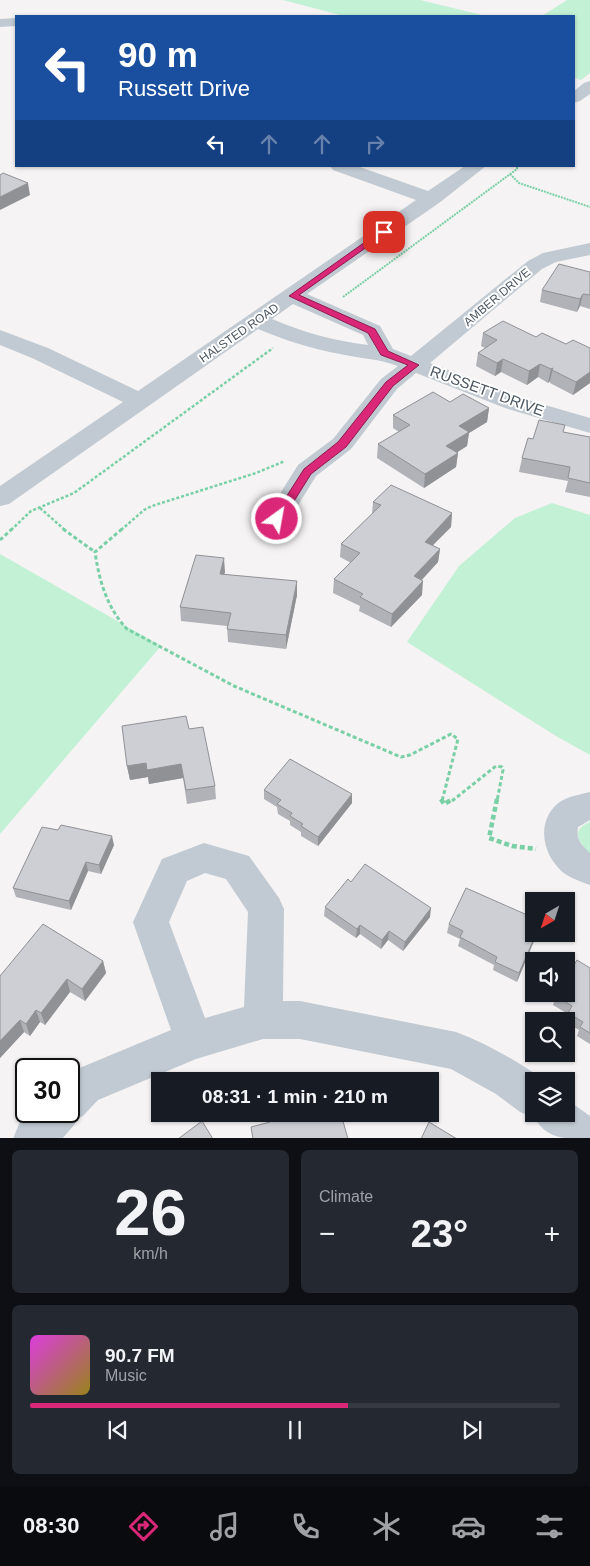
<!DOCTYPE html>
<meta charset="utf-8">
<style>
body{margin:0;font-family:Arial,sans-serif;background:#242831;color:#f1f3f6;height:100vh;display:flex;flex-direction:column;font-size:19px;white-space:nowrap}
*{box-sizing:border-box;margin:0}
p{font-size:16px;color:#9ea1a6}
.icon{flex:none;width:28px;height:28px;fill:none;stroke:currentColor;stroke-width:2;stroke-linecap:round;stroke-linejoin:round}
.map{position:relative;height:1138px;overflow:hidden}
.details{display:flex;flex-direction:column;gap:12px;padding:12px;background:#0d0f14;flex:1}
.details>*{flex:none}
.banner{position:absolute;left:15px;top:15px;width:560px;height:152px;border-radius:0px;box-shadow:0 1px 4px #0004;background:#1a4fa0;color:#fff;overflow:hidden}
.needle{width:32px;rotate:219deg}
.buttons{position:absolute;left:525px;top:892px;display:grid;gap:10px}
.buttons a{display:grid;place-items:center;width:50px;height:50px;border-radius:0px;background:#171b24;box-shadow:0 1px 4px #0004;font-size:25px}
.speed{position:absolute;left:15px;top:1058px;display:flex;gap:10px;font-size:25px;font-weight:700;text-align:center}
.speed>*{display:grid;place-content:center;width:65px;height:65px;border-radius:50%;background:#171b24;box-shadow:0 1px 4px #0004;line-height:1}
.speed .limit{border:2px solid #111;border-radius:8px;background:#fff;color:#111}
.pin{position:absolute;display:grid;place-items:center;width:42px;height:42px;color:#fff;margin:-21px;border-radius:10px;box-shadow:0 2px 8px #0006}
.me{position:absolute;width:55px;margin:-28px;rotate:32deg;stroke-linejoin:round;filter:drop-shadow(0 0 4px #0008)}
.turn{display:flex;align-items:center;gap:18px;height:105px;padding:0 20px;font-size:22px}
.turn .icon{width:65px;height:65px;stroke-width:2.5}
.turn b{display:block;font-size:35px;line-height:42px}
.lanes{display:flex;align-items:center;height:48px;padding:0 20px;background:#0003;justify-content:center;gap:25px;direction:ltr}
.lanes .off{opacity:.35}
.big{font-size:38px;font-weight:700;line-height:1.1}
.details .card{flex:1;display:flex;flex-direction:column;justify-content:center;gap:8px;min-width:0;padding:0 18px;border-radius:8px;background:#242831}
.details .dial{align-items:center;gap:0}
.dial b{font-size:65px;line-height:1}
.song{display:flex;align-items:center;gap:15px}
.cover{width:60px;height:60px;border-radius:8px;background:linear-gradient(135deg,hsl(300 70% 55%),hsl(50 70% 35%))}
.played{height:5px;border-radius:2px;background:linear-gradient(90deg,#db2777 60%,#363941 60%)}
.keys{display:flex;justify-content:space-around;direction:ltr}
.heat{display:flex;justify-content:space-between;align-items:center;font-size:28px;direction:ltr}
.details .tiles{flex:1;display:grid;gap:12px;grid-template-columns:1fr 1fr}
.card:last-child{grid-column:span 2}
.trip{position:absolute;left:151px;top:1072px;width:288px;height:50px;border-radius:0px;background:#171b24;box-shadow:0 1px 4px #0004;font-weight:700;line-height:50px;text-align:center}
.menu{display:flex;height:80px;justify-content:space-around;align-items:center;background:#090b0e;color:#9ea1a6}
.menu .icon{width:35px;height:35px}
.menu .current{color:#db2777}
.menu b{font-size:22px;color:#f1f3f6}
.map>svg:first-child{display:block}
</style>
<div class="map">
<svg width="590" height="1139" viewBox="0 0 590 1139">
<rect width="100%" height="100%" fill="#f5f3f3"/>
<path fill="#c3f1d5" d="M283,0H420L486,16H344Z
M567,0H590V73L581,80L574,78V16H542Z
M552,503L590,515V755L556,736L407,642L459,566L515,518Z
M0,554L161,646L0,834Z
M590,822V854C580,843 569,830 590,822Z"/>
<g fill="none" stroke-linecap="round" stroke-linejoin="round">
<path stroke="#7ad0a6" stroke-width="2" stroke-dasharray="2 1" stroke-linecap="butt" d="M510,174L519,183L590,207
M343,297L517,169V166"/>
<path stroke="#7ad0a6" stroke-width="2.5" stroke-dasharray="3 2" stroke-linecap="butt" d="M40,508L65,530
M11,530L31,511L74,493L273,348
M121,530L144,510L152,506L256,473L285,461"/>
<path stroke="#7ad0a6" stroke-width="3" stroke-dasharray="4 2.5" stroke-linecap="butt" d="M63,529L95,552
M122,529L95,552C99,580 107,608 127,629L234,686L401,757L410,755L451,734L458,739L442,801
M0,540L12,529
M452,801L496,766L502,767L503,770L497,801"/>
<path stroke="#7ad0a6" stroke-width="4.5" stroke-dasharray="5 3" stroke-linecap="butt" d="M441,799L444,804L453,799
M497,799L489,838L512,846L536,849"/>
<path fill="#c1cad2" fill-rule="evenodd" d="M16,18V26L0,27V19Z
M590,81V94L580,101L574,103V91L584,83Z
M330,166H357L428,191L465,166H486L439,203L307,294L380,326L393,349L411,356L528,261L543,253L590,243V255L556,262L542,269L430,363L521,398L590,418V433L505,408L416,373L397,389L351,449L316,476L286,525L277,528L268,525L264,519L298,465L333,439L381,379L398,366C377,358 361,359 340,354C312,349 284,340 258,329L9,504L0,506V486L123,402L32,358L0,345V330L48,348L138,391L416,200L333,170ZM293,304L363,335L368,345C334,341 303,332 272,319Z
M590,792V820L578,827C576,840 581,844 590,853V885C582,882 573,879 565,874C545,859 535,827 555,806C563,797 578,795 590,792Z
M204,843L249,856L279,898L284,909L283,1001H300L456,1032C487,1044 518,1061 545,1081H534V1114H566V1099L590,1116V1139C565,1139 546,1139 535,1118L520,1112L496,1094L451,1069L300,1039H263L196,1059L98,1100L83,1116L77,1119L74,1125L62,1139H13L19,1124L32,1111H69L70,1072L171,1030L133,922L162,859ZM205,873L226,879L248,912L244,1007L205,1018L169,922L187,881Z"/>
</g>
<path fill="#b0b2b7" d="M590,272V309L580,306L577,312L540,302L542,290Z
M483,333L536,337L566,344L590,348V383L573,395L550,383V381L548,383L538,377L527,385L501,372L495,376L476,366L478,353L485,348L481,346Z
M450,402L489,408L487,422L469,433L467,446L457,452L458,453L456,467L424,488L377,458L378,444L399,432L393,428V415Z
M565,425L563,432L590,437V497L565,492L568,481L519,472L522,458L533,439Z
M373,502L452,513L451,527L433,545L440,549L438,562L422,580V595L391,627L359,611L360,606L333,593L334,579L351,563L340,557L341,544L372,514Z
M225,572L224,574L297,595L286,649L228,642L227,626L181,621L180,607Z
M189,729L215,786L216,799L187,804L183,778L149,784L148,777L130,780L127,766Z
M264,790L352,803L318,846L301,836V832L290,825V821L278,814L277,807L264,799Z
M114,845L101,874L88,871L71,910L16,897L13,888Z
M351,882L430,917L403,951L388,940L381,949L360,934L356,938L324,916L325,907Z
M449,924L534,934L517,982L493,970L494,965L458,946L460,939L447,933Z
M103,961L106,973L85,1001L70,992L45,1025L40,1022L30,1036L24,1032L0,1058V976Z
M590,968V1044L577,1036L579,1030L566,1022V1021H565L568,1014L553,1005L556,996Z"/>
<path fill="#909195" d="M28,183L30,195L0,210V197Z
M583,294L580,306L577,312L580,299Z
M503,359L501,372L495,376L497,363Z
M540,364L538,377L527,385L529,371Z
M553,368L550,381L548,383L551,369Z
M590,372V383L573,395L576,382Z
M489,408L487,422L469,433L467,446L445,460L446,446L459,426Z
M458,453L456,467L424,488L425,474Z
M452,513L451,527L423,555L425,542Z
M440,549L438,562L412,590L414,576Z
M224,558L225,572L221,587L220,574Z
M297,581V595L286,649V635Z
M423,581L422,595L391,627L392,614Z
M146,763L181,764L183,778L149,784L148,777L130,780L127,766Z
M352,794V803L318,846V837Z
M112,836L114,845L101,874L99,865Z
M86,862L88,871L71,910L69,901Z
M431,908L430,917L403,951L405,942Z
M360,925V934L356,938L357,929Z
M389,931L388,940L381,949L382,940Z
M536,934H537L517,982L519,973Z
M103,961L106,973L85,1001L82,989Z
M67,979L70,992L45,1025L41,1013Z
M36,1010L40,1022L30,1036L26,1024Z
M20,1020L24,1032L0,1058V1041Z"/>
<path fill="#cdcfd5" stroke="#909195" d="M3,173L28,183L0,197V175Z
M559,264L590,272V295L583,294L580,299L542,290Z
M503,321L536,337L542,333L566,344L573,340L590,348V372L576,382L552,370L553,368L551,369L540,364L529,371L503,359L497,363L478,353L497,340L483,333Z
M433,392L450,402L463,394L489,408L459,426L469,432L446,446L458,453L425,474L378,444L410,425L393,415Z
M539,420L565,425L563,432L590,437V483L568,478L570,467L522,458L528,438L533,439Z
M391,485L452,513L425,542L440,549L414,576L423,581L392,614L360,597L363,594L334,579L360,553L341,544L381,505L373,502Z
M196,555L224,558L220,574L297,581L286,635L227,629L231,613L180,607Z
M186,716L189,729L203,727L215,786L186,790L181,764L147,770L146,763L127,766L122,726Z
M290,759L352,794L318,837L301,826L303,824L290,816L292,813L277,804L281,800L264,790Z
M61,825L112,836L99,865L86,862L69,901L13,888L42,827L58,830Z
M365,864L431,908L405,942L389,931L382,940L360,925L357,929L325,907L348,879L351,882Z
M466,888L534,918V934H536L519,973L495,962L497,957L460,937L463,931L449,924Z
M43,924L103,961L82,989L67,979L41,1013L36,1010L26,1024L20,1020L0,1041V976Z
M577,960L590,968V1033L580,1027L583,1022L568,1013L572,1006L556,996L557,994H566V978Z
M277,1114H341L348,1139H253L251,1127L270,1122L269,1116Z
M202,1121L213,1139H178Z
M429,1122L457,1139H421Z"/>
<path fill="#db2777" stroke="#8e194d" d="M382,230L388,232L299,295L375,329L388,351L419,365L393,386L346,447L311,474L281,522H273L272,519L304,469L338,442L386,382L408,365L381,355L368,333L289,296Z"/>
<g text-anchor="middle" stroke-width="4" stroke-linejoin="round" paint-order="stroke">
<g font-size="12" fill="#4a5661" stroke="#fff">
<text transform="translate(497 297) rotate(-40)" y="4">AMBER DRIVE</text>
<text transform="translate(239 333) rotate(-35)" y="4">HALSTED ROAD</text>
</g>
<g font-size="15" fill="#4a5661" stroke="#fff">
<text transform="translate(487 391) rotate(20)" y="5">RUSSETT DRIVE</text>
</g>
</g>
</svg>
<div class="buttons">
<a><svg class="needle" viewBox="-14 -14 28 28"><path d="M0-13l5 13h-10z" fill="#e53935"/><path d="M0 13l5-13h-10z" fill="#9ea1a6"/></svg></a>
<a><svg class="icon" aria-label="sound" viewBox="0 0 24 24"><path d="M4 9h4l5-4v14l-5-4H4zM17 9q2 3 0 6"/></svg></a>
<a><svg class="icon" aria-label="search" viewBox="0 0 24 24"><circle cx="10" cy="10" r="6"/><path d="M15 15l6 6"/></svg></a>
<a><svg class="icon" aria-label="layers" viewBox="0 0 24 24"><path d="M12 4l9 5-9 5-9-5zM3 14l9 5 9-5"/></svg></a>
</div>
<div class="speed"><div class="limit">30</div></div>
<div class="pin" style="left:384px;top:232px;background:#d93025"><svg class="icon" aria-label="arrive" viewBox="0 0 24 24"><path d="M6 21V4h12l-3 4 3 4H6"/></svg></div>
<svg class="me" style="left:277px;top:519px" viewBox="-20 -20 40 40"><circle r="17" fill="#db2777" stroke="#fff" stroke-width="3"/><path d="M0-11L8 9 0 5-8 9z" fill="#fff"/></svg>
<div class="trip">08:31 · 1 min · 210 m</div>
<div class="banner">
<div class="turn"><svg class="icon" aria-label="left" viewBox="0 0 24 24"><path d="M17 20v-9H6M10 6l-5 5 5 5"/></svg><div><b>90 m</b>Russett Drive</div></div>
<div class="lanes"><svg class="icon" aria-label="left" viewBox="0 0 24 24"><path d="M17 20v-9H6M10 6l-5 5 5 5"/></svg><svg class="icon off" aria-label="ahead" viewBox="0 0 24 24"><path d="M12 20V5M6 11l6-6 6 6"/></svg><svg class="icon off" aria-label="ahead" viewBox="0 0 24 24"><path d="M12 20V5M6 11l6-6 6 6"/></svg><svg class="icon off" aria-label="right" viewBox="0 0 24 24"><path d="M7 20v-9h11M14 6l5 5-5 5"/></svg></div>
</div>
</div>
<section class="details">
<div class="tiles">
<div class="card dial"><b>26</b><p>km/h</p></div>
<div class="card"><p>Climate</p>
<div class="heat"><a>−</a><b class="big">23°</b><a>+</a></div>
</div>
<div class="card">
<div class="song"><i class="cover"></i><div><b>90.7 FM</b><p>Music</p></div></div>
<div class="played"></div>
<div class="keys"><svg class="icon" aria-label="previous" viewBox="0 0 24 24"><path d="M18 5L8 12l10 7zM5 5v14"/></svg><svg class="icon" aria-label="pause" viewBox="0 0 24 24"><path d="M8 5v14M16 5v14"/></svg><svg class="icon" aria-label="next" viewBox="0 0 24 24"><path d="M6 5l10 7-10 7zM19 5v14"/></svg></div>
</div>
</div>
</section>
<nav class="menu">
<b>08:30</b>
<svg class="icon current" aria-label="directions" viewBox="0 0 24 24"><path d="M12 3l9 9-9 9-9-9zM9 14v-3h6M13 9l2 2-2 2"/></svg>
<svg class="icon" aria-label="music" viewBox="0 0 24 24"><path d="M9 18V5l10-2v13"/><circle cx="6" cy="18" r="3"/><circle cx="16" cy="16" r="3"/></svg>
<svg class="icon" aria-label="phone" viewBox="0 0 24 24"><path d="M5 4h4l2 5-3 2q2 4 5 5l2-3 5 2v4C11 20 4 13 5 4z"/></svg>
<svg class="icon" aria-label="climate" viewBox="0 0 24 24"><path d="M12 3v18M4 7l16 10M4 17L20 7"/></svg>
<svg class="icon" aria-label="car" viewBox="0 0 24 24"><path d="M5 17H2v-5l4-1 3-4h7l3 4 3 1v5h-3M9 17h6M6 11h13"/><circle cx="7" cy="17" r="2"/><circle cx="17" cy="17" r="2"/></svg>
<svg class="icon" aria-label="filters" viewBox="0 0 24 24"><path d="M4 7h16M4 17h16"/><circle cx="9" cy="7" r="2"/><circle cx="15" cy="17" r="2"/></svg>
</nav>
